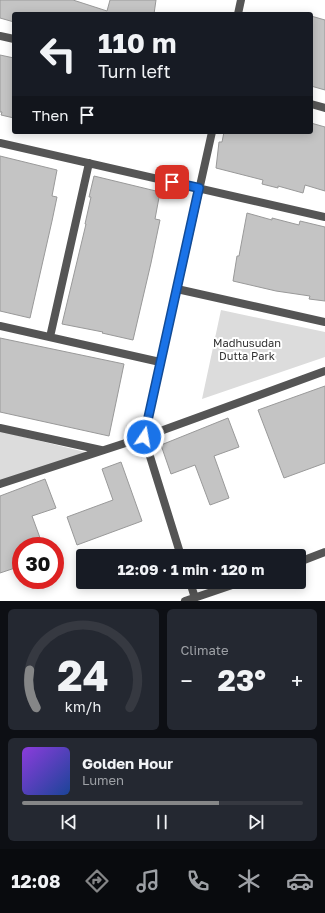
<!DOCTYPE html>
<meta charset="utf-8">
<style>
body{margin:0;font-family:"Golos Text",sans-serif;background:#242831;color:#f1f3f6;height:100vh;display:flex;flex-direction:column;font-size:15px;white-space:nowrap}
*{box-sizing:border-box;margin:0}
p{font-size:13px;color:#9ea1a6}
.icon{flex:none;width:22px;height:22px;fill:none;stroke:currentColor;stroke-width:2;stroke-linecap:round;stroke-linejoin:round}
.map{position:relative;height:601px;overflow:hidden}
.side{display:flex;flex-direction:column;gap:8px;padding:8px;background:#0d0f14;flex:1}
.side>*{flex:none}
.guide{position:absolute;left:12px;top:12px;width:301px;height:122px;border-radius:4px;box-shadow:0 2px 10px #0003;background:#171b24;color:#f1f3f6;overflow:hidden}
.speed{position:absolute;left:12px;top:537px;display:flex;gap:8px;font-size:20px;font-weight:700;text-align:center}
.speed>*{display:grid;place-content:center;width:52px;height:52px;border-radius:50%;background:#171b24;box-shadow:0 2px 10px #0003;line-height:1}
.speed .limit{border:6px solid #d22;background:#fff;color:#111}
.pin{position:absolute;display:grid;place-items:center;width:34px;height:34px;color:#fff;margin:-17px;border-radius:8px;box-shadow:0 2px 6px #0006}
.me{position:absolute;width:44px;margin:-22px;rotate:12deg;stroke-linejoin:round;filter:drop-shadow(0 0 3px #0008)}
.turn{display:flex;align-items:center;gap:14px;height:84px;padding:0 20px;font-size:18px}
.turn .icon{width:52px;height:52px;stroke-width:2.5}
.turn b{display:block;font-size:28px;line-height:34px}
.then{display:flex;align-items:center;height:38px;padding:0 20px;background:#0003;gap:8px;font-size:15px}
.big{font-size:30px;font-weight:700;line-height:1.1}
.side .tile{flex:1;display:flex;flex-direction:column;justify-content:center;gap:6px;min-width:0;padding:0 14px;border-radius:6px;background:#242831}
.side .dial{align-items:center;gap:0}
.dial svg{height:104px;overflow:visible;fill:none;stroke:#363941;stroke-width:7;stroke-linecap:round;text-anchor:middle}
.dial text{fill:#f1f3f6;stroke:none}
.song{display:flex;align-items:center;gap:12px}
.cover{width:48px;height:48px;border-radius:6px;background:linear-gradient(135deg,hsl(270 70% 55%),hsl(220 70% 35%))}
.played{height:4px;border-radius:2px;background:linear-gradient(90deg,#858687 70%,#363941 70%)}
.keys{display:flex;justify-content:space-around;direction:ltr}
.heat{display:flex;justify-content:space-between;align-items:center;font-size:22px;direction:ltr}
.side .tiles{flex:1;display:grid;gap:8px;grid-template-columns:1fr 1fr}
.tile:last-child{grid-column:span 2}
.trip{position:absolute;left:76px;top:549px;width:230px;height:40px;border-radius:4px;background:#171b24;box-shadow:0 2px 10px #0003;font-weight:700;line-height:40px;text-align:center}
.dock{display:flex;height:64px;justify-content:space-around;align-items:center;background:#090b0e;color:#9ea1a6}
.dock .icon{width:28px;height:28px}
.dock .current{color:#858687}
.dock b{font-size:18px;color:#f1f3f6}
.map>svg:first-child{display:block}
</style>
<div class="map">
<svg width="325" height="601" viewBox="0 0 325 601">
<rect width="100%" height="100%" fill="#fff"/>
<path fill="#dcdcdc" d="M221,310L325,332V357L202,399Z
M0,431L85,452L89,455L0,484Z"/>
<path fill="#c4c4c4" stroke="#999" d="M0,0H73L107,11L110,0H156L154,14H14V22L0,18Z
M311,16L325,20V90L311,86Z
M0,55L14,58V118L1,115L2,112H0Z
M311,123L325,127V191L305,185L303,193L278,186V188L262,184L263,180L216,168L219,142H222L224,132H311Z
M0,156L57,170L52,196L57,197L52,221L30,318L0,311Z
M94,176L160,192L155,219L160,220L151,263L133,340L102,333L103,332L62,324L86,224H85L91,197H89Z
M247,213L272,220V218L299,225L300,221L325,227V301L309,299L310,296L276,291L233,281L237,256H239Z
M0,338L124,364L109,436L0,412Z
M325,386V463L284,478L258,410Z
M228,418L239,447L214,456L229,498L210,505L195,465L171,474L161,445Z
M121,462L142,521L77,545L67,517L113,500L102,469Z
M45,479L56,508L32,516L43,546H21V566L0,573V496Z"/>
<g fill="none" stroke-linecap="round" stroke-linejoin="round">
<path stroke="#555" stroke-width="8" d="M238,14L241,0
M0,36L14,39
M311,104L325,108
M0,143L325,217
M177,289L325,322
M0,326L160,362
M50,337L89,163
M0,428L101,450
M0,484L144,437L325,371
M181,556L144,437L212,132
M299,562L325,552
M190,582L195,598
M185,601L241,582"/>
</g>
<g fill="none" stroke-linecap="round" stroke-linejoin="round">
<defs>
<path id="route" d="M144,437L199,188L172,182"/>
</defs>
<use href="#route" stroke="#114b97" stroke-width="10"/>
<use href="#route" stroke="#1a73e8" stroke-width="7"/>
</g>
<g text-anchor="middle" stroke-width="4" stroke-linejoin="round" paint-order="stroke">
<g font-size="11" fill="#333" stroke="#fff">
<text x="247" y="347">Madhusudan<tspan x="247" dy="13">Dutta Park</tspan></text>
</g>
</g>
</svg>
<div class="speed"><div class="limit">30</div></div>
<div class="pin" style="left:172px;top:182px;background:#d93025"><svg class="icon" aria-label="arrive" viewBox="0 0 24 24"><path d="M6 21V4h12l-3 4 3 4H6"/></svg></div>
<svg class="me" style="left:144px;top:437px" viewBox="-20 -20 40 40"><circle r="17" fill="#1a73e8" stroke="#fff" stroke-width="3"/><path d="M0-11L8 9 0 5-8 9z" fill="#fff"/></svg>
<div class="trip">12:09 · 1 min · 120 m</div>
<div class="guide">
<div class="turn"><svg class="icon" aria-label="left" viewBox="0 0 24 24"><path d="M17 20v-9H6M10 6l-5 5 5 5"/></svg><div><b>110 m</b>Turn left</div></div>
<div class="then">Then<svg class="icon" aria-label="arrive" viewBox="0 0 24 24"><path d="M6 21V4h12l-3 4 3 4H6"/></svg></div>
</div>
</div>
<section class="side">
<div class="tiles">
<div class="tile dial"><svg viewBox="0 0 100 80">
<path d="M14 69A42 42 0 1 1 86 69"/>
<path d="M14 69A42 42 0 0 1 9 40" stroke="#858687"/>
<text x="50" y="56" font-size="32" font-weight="700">24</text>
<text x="50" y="72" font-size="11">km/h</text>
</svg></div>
<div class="tile"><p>Climate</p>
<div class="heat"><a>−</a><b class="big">23°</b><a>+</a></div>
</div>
<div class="tile">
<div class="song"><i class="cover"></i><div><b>Golden Hour</b><p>Lumen</p></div></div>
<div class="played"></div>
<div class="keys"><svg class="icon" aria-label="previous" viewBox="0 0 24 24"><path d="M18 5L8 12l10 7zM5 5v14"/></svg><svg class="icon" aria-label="pause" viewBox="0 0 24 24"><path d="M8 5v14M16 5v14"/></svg><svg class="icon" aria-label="next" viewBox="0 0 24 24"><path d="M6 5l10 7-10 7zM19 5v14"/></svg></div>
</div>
</div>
</section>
<nav class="dock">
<b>12:08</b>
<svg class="icon current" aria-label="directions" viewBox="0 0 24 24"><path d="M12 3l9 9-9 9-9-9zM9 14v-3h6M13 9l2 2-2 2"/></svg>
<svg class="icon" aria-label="music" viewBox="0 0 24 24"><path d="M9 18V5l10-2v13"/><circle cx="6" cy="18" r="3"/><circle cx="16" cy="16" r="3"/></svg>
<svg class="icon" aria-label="phone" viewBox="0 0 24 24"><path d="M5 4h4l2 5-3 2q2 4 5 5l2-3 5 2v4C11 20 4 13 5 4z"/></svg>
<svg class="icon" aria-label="climate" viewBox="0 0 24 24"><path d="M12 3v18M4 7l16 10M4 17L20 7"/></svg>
<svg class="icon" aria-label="car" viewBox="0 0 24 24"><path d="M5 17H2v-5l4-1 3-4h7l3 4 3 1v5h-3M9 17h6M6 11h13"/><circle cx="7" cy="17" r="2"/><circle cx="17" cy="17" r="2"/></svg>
</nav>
